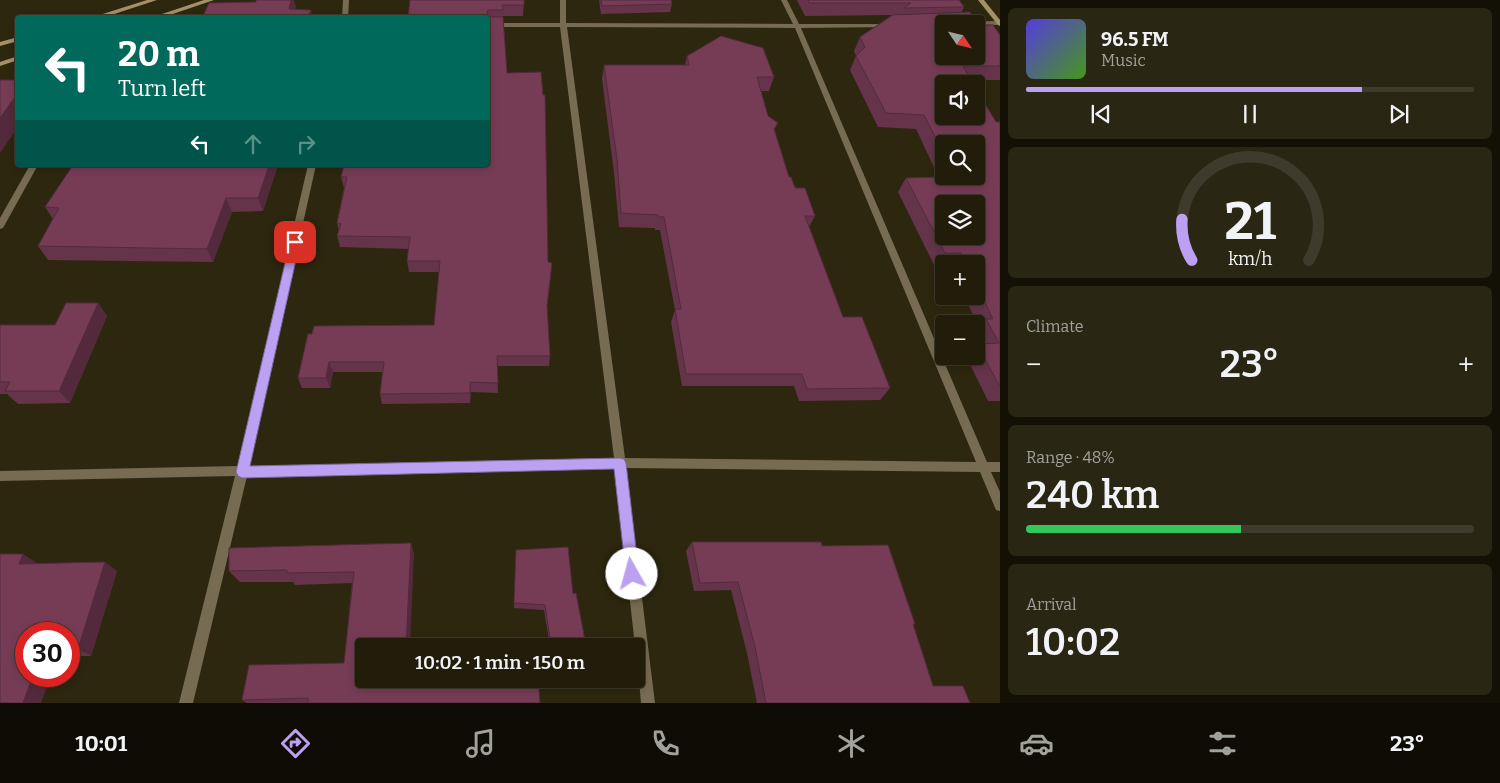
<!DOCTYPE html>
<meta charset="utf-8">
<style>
body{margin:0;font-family:Bitter,serif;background:#2a2614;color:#f1f3f6;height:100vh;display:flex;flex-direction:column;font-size:19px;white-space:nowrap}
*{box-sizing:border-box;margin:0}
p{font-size:16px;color:#a2a29d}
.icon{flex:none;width:28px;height:28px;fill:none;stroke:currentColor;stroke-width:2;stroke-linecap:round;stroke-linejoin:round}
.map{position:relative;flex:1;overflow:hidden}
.panel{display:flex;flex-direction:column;gap:8px;padding:8px;background:#131006;width:500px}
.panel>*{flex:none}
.guide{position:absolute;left:15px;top:15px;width:475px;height:152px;border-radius:5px;box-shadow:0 2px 8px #0003,0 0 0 1px #3f3b2c;background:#00695c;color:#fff;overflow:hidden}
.needle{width:32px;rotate:125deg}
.tools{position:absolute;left:935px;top:15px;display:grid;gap:10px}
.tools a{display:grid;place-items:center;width:50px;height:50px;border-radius:5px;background:#221d0b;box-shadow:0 2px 8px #0003,0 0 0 1px #3f3b2c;font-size:25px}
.speed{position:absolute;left:15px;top:622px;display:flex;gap:10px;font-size:25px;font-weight:700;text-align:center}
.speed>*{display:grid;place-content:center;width:65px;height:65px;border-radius:50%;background:#221d0b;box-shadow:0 2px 8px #0003,0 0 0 1px #3f3b2c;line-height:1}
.speed .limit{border:8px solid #d22;background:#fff;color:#111}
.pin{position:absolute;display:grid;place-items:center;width:42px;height:42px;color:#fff;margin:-21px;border-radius:10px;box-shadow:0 2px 8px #0006}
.me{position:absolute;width:55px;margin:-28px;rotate:353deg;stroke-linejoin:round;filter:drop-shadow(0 0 4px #0008)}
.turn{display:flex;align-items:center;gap:18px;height:105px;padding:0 20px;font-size:22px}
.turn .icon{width:65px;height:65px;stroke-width:2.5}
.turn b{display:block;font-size:35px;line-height:42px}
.lanes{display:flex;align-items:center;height:48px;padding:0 20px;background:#0003;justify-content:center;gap:25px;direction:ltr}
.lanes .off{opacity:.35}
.big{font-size:38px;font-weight:600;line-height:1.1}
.panel .tile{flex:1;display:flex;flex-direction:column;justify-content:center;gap:8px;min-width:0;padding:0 18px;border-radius:8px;background:#2a2614}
.panel .dial{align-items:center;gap:0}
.dial svg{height:130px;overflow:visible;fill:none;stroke:#3f3b2c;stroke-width:7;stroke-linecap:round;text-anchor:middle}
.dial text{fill:#f1f3f6;stroke:none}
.song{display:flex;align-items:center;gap:15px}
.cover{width:60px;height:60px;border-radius:8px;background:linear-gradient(135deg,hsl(250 70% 55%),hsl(100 70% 35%))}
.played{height:5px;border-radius:2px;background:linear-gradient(90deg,#bca0f2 75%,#3f3b2c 75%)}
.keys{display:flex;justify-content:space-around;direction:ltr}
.heat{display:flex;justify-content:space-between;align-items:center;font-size:28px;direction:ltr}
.charge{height:8px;border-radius:4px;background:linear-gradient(90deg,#34c759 48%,#3f3b2c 0)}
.trip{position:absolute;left:355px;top:638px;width:290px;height:50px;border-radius:5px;background:#221d0b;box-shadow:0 2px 8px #0003,0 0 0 1px #3f3b2c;font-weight:600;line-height:50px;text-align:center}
.menu{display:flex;height:80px;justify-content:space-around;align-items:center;background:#0e0c04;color:#a2a29d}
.menu .icon{width:35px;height:35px}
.menu .active{color:#bca0f2}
.menu b{font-size:22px;color:#f1f3f6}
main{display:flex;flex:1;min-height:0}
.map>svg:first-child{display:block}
</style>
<main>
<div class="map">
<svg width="1000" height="703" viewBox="0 0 1000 703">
<rect width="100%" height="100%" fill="#2d270f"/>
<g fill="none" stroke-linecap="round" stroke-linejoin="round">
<path fill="#776b52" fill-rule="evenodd" d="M343,0H349L348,18H342Z
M560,0H566V23L793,24L781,0H787L799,24H893V26L891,27L801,28L987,462H1000V472H991L1000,492V511L996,510L980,472L626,468L655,703H641L636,646H635L615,468L247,476L193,703H179L235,476L0,481V471L238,466L308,165H316L249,466L614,458L560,27H488V23H560ZM567,27L795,28L976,462L625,458Z
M999,21V25L945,24L948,22Z
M30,165H38L3,228L0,229V218Z"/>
<path fill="#a49069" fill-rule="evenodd" d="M147,0H157L102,18H90Z
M204,0H214L161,18H150Z
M978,0H984L1000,20V26L998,25Z
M18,37V41L0,46V42Z
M18,56V60L0,66V62Z"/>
</g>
<path fill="#65344a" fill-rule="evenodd" d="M410,0H524L523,16H503V17L507,73L551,274L547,308L550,356L549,366H497L498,393L471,392L470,403L382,404L380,394L382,372H333L330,388H302L298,378L308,334L434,325L439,272H409L407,261L409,249L340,247L337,236L339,231L337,223L344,188L341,177L488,165Z
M599,0H671L672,4L670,12L601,14Z
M797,0H959L964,7L961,13L979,25L1000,35V80H971L996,122H1000V401H988L966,356H976V345L977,344H980L976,336V330L979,327L964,296H976V264H944V267H935L898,192L906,178H939L916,129L878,127L850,70L856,56L854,51L860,37L892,15L805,16ZM944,144L976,176H944Z
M687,56L774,77L769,91H761L768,116L775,132L789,177L815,216L809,227L843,317L890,388L880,400L799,401L794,386H682L671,322L675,310L660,230H655V228L619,227L614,173L602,79L604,65H685Z
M278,165L263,211L232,212L213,262L48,260L38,246L53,219L45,207Z
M98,303L107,316L70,403L18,404L7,394H0V325H55Z
M692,542L822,546L915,624L913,625L933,686L970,703H757L747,653L731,590L694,591L686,551Z
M411,543L414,555L364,646L540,703H247L242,700L344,663L352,583L295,585L293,582H240L229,571Z
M516,550L573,594L585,640L584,644L564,646H550L544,610L514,608Z
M23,554L36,563L117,571L91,656H69V634H26Z"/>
<path fill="#532a3c" d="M291,0H294L296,7L293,18L289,9Z
M311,10L312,18H307Z
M18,93V127L0,153V118Z
M269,165H278L263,211L258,198Z
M226,198L232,212L213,262L207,249Z
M98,303L107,316L70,403L59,391Z
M329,362L333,372L330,388L326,378Z
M470,382L471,392L470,403Z
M411,543L414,555L410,646H406Z
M23,554L37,564H19Z
M105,562L117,571L91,656L78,649Z
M33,676H51L41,703H23Z"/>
<path fill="#763c56" stroke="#532a3c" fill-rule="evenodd" d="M256,0H291L289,9L311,10L307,18H202L209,3L256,2Z
M410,0H524V5H502L503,10H488L486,16L488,17H503L507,73L541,72L543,95H545L548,262L552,263L547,305L550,356H497L498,383L470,382V393L380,394L384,362H329L326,378H298L308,334H312L314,326L434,325L440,261H407L410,237L337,236L341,224L337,223L347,177H341L344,165H488V18H408Z
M601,0H671L672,4L602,6Z
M808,0H959L964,7L904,8L911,3H809Z
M970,12L979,25H993L1000,35V66H963L973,84H944V116H976V89L996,122H1000V387L977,344L999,343L986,319H993L976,284V264H966L961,253H945L906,178L976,176V144H944V154L924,115L886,113L856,56L865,47L860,37L893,15ZM944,24H976V56H944ZM944,204H976V236H944Z
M721,36L763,48L774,77H757L768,116L778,123L774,129L789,177H791L795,188H805L815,216H805L843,317H862L890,388L807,389L802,374H686L675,309H681L664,217H659L658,215L621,213L617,159L604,65H689L687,56Z
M0,80H18V93L0,118Z
M73,165H269L258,198H226L207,249L38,246L59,208L45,207Z
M66,303H98L59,391H5L10,382H0V325H55Z
M692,542H821L822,546L888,545L915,624H913L933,686H963L970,703H766L755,647L738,582L700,583Z
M411,543L406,646H364V679H538L540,703H308V698L242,700L249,665L344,663L354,572L287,573V570L229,571V548Z
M568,547L573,594L576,593L585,640L551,644L545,605L514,603L516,550Z
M0,554H23L19,564L105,562L78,649H69V634H26V676H33L23,703H0Z"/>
<path fill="#bca0f2" stroke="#7a689d" d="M295,238L300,242L250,466L620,458L624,459L626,463L639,574L637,579L632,581L628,579L626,574L614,469L242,478L238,476L236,472L290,242Z"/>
</svg>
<div class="tools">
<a><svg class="needle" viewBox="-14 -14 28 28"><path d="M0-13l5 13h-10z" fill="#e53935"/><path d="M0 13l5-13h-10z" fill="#a2a29d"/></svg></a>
<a><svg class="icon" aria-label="sound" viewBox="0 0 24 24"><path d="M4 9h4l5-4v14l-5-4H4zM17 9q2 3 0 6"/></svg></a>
<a><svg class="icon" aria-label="search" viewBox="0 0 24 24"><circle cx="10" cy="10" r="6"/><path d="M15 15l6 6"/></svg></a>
<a><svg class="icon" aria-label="layers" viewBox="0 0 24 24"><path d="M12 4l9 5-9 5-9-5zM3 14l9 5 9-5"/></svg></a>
<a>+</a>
<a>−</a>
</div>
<div class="speed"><div class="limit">30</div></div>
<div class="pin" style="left:295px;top:242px;background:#d93025"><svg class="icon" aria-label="arrive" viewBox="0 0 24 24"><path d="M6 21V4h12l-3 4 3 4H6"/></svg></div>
<svg class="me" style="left:632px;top:574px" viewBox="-20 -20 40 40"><circle r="19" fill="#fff"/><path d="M0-13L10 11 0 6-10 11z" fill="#bca0f2"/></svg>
<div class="trip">10:02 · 1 min · 150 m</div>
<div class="guide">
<div class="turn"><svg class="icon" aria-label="left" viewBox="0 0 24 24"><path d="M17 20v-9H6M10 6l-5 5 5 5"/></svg><div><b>20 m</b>Turn left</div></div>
<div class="lanes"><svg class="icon" aria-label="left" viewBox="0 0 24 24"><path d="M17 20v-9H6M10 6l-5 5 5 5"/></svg><svg class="icon off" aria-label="ahead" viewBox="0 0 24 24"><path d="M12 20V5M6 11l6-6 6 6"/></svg><svg class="icon off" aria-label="right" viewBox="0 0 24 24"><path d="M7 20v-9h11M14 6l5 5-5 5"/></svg></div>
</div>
</div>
<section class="panel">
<div class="tile">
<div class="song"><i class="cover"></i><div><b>96.5 FM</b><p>Music</p></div></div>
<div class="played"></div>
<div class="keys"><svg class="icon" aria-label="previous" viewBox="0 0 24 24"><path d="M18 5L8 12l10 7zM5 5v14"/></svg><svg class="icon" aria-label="pause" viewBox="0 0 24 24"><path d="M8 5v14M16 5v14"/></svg><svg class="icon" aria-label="next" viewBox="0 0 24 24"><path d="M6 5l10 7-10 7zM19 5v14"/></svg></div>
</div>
<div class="tile dial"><svg viewBox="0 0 100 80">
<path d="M14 69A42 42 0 1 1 86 69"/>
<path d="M14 69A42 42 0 0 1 8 44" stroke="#bca0f2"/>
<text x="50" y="56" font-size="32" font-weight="700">21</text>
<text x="50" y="72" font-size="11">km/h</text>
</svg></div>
<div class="tile"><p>Climate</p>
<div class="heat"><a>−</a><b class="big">23°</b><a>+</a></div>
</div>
<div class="tile"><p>Range · 48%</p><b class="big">240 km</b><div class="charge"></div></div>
<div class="tile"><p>Arrival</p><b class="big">10:02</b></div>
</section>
</main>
<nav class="menu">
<b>10:01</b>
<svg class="icon active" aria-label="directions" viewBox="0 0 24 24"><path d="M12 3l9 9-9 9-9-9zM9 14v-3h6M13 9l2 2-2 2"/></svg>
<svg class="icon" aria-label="music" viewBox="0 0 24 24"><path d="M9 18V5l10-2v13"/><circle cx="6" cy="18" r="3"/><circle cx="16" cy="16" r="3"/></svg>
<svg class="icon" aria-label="phone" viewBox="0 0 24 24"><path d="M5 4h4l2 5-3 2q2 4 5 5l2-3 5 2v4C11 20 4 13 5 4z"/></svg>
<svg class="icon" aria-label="climate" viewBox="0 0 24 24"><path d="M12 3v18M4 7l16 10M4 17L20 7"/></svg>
<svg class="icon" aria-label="car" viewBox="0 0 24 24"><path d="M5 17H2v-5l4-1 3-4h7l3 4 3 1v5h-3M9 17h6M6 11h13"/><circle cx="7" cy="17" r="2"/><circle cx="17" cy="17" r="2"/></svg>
<svg class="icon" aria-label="filters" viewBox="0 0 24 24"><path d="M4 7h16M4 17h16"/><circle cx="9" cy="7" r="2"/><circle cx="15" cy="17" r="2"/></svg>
<b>23°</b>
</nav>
